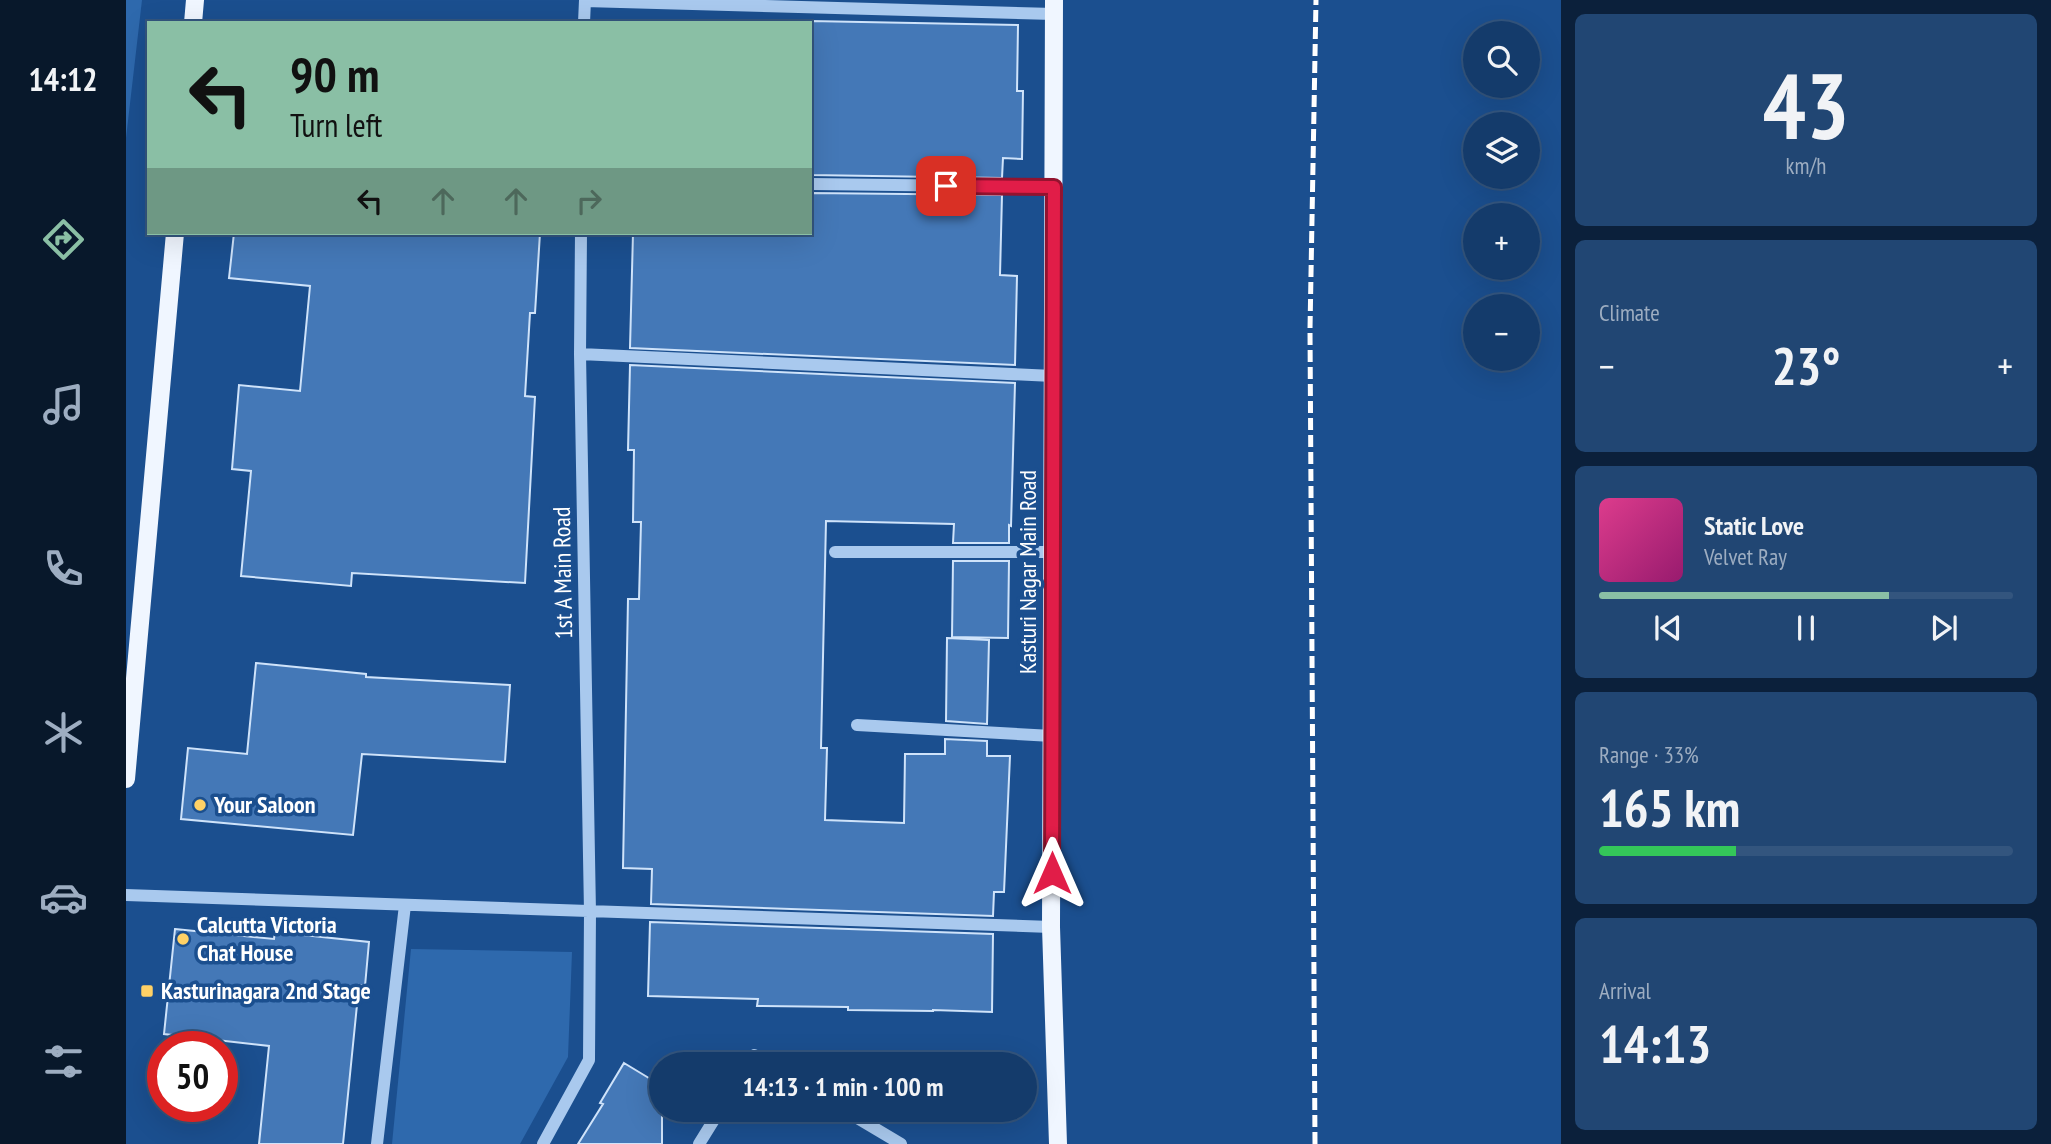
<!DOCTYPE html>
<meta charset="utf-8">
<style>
body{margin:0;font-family:"PT Sans Narrow",sans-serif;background:#214673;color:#f1f3f6;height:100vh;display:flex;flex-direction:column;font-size:26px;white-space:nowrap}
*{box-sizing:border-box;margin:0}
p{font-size:23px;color:#9dadc1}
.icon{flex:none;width:38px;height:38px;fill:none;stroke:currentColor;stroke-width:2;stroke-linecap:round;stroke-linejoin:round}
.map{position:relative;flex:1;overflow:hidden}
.details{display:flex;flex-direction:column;gap:14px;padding:14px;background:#0b203b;width:490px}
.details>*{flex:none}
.hud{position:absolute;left:21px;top:21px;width:665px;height:214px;border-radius:0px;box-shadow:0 7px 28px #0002,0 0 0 2px #33557e;background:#8abfa5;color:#111;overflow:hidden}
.tools{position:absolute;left:1337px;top:21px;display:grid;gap:14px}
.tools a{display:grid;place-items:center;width:77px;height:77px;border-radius:50%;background:#143b6b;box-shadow:0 7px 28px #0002,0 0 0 2px #33557e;font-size:35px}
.speed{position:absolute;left:21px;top:1031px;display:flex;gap:14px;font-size:35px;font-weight:700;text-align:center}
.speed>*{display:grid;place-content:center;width:91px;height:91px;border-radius:50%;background:#143b6b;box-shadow:0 7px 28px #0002,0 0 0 2px #33557e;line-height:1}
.speed .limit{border:10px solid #d22;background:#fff;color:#111}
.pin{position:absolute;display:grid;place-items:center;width:60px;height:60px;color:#fff;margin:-30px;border-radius:14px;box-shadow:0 4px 10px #0006}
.me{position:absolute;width:77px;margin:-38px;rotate:0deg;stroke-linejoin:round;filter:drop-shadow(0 0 5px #0008)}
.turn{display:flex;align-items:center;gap:24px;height:147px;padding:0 28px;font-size:32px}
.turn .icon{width:91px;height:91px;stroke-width:2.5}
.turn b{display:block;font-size:49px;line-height:60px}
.lanes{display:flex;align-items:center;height:66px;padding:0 28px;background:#0003;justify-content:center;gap:35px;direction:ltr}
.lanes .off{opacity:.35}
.big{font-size:52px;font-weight:700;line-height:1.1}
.details .tile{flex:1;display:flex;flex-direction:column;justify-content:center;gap:10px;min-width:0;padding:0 24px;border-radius:10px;background:#214673}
.details .dial{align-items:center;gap:0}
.dial b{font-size:91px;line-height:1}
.song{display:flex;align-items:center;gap:21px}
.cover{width:84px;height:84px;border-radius:10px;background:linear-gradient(135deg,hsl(330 70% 55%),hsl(320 70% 35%))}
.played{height:7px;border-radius:4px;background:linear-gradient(90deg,#8abfa5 70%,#33557e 70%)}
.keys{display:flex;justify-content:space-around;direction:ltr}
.heat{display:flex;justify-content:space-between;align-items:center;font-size:38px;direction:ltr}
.charge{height:10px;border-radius:5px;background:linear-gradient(90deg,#34c759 33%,#33557e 0)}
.trip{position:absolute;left:523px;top:1052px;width:388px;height:70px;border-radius:35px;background:#143b6b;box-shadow:0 7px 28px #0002,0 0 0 2px #33557e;font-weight:700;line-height:70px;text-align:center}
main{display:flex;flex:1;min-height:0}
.tabs{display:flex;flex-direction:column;width:126px;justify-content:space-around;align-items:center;background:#08182b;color:#9dadc1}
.tabs .icon{width:49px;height:49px}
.tabs .selected{color:#8abfa5}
.tabs b{font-size:32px;color:#f1f3f6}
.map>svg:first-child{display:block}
</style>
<main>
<nav class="tabs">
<b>14:12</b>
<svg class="icon selected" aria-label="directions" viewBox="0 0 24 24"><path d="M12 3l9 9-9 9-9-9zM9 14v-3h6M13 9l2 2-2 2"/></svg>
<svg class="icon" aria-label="music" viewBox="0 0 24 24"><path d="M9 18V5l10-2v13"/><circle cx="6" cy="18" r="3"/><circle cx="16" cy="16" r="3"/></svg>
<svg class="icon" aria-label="phone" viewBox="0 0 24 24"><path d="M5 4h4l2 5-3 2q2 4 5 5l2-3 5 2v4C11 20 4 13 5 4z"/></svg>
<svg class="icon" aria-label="climate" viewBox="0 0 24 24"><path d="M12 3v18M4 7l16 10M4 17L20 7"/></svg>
<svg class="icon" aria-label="car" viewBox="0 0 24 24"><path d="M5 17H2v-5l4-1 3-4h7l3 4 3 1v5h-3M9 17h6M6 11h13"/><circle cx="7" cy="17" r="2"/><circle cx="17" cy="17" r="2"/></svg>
<svg class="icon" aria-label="filters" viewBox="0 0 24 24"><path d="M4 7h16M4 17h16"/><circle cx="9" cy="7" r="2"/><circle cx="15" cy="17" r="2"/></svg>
</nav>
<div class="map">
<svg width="1435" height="1144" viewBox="0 0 1435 1144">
<rect width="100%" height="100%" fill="#1b4f8f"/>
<path fill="#2e69ad" d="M0,0H16L0,138Z
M285,949L446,952L442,1057L394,1144H266Z"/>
<path fill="#4478b7" stroke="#cfe3fa" stroke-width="2" d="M684,21L892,25L891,91H897L896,159L877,158L876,178L684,175Z
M684,193L876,195L874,275L891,276L889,365L504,348L507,233H684Z
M108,233H414L409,313H404L399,396L409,397L399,583L226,573L225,586L115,576L125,471L106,469L113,385L174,391L184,286L103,278Z
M504,365L889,383L885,526L883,525V543H827L828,524L700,521L695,748H701L699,820L778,823L779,754H819V739L861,741V756H884L878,892H868L867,916L525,904L526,869L497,868L502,599H513L515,522H507L508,450H502Z
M827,561H883L882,638L826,637Z
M821,638L863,640L861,724L820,721Z
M130,663L240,674V677L384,685L379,762L236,754L227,835L55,819L62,748L121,754Z
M524,922L867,934L866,1012L807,1010V1011L722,1010V1007L631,1006L632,999L522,996Z
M49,929L148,939L149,932L243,942L239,986L233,985L217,1144H133L143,1046L38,1034Z
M498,1063L536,1086V1144H452L477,1104L474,1103Z"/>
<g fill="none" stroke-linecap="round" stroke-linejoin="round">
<path stroke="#a9c9ee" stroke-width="12" d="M459,1L928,14
M458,23L459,0
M684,184L928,187
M454,354L927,376
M709,552H927
M731,725L926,736
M0,895L925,927
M622,1064L628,1055L643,1064
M718,1110L775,1144
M251,1144L279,905
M417,1144L463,1060L464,912L454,354L455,233
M573,1144L594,1110"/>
<path stroke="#f0f6ff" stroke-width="18" d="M928,0L925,927L932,1144
M67,23L69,0
M0,779L49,233"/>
<path stroke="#fff" stroke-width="5" stroke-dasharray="12 5" stroke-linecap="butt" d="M1189,1144L1184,329L1190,0"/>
</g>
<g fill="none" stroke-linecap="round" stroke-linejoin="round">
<defs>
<path id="route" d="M820,186L928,187L926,873"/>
</defs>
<use href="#route" stroke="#92132f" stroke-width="18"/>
<use href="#route" stroke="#e11d48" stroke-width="12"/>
</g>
<g fill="#ffd166" stroke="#1b4f8f" stroke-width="2.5">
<circle cx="74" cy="805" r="7"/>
<circle cx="57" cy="939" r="7"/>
<rect x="14" y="984" width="14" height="14" rx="3.5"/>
</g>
<g text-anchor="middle" stroke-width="7" stroke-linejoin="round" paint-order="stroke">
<g font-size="24" fill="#fff" stroke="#1b4f8f">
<text transform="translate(902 572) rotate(-90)" y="8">Kasturi Nagar Main Road</text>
<text transform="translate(437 573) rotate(-91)" y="8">1st A Main Road</text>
</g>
<g font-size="24" font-weight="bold" fill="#fff" stroke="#1b4f8f" text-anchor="start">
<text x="88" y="813">Your Saloon</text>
<text x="71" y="933">Calcutta Victoria<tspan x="71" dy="28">Chat House</tspan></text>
<text x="35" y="999">Kasturinagara 2nd Stage</text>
</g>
</g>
</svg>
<div class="tools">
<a><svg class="icon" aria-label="search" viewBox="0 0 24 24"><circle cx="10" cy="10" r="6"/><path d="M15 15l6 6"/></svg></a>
<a><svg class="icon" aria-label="layers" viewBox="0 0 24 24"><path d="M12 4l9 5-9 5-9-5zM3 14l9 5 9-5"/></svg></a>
<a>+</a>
<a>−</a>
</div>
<div class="speed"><div class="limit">50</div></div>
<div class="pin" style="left:820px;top:186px;background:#d93025"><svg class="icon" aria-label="arrive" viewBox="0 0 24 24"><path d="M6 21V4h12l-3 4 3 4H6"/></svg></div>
<svg class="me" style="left:926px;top:873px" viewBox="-20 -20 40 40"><path d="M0-17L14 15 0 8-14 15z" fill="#e11d48" stroke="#fff" stroke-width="4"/></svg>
<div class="trip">14:13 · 1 min · 100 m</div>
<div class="hud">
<div class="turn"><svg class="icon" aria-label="left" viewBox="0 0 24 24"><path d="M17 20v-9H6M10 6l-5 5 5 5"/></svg><div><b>90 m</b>Turn left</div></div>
<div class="lanes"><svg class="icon" aria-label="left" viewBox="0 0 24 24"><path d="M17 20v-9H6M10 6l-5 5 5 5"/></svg><svg class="icon off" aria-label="ahead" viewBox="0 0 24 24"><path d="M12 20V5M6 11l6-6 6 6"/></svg><svg class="icon off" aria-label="ahead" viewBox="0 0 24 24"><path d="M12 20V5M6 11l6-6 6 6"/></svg><svg class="icon off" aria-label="right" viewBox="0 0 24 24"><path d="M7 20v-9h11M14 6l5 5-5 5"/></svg></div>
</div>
</div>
<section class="details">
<div class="tile dial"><b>43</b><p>km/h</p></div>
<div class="tile"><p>Climate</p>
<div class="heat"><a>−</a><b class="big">23°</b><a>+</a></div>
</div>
<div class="tile">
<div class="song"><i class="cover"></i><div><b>Static Love</b><p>Velvet Ray</p></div></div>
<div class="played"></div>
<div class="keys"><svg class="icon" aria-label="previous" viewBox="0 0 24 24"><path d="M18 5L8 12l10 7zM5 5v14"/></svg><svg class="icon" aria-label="pause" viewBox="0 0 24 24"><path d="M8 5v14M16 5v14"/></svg><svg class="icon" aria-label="next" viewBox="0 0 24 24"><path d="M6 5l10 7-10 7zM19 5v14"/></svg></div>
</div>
<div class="tile"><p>Range · 33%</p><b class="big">165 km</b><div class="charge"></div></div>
<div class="tile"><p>Arrival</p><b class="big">14:13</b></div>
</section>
</main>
